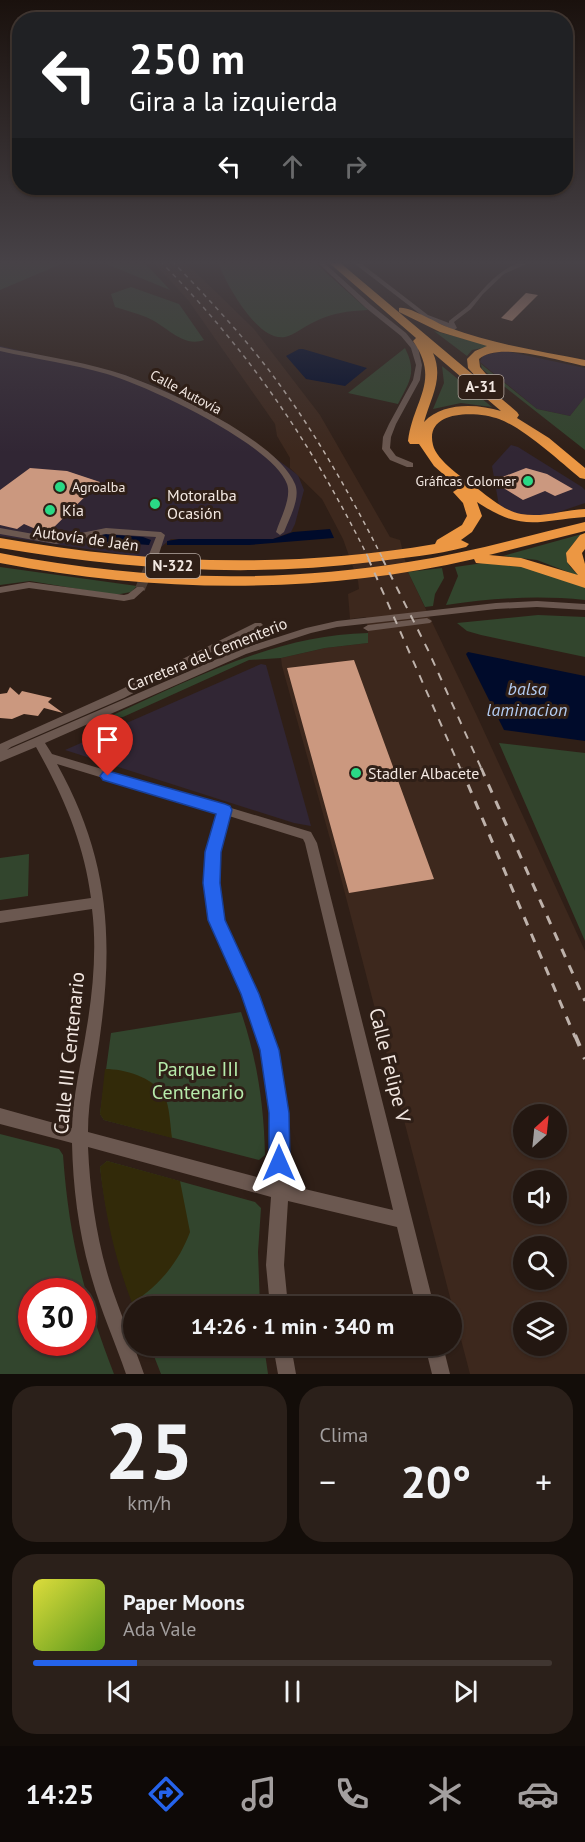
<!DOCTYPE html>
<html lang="es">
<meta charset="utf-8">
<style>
body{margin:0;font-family:"PT Sans",sans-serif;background:#2b201a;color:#f1f3f6;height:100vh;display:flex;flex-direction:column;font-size:22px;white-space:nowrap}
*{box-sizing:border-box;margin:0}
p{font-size:20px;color:#a39f9f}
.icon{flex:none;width:33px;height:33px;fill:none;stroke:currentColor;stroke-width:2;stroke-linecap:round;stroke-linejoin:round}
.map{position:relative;height:1374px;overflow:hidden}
.panel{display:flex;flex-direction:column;gap:12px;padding:12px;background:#130d09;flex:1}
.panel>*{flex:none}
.guide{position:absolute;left:12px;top:12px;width:561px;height:183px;border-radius:24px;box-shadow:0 2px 4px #0004,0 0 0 2px #403631;background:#202124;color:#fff;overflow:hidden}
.needle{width:39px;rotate:27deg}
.fabs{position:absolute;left:513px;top:1104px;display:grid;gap:12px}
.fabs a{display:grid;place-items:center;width:54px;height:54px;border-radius:50%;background:#231711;box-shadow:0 2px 4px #0004,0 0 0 2px #403631;font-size:30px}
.speed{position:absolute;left:18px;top:1278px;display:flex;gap:12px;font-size:30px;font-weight:700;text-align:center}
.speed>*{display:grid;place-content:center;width:78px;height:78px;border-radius:50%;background:#231711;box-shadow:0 2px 4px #0004,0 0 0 2px #403631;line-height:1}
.speed .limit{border:9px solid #d22;background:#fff;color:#111}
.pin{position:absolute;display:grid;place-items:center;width:51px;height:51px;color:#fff;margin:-62px -26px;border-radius:50% 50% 50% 0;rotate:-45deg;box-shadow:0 0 6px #0007}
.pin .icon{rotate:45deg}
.me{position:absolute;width:66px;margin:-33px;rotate:0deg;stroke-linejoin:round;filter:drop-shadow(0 0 4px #0008)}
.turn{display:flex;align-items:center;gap:21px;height:126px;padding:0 18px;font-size:27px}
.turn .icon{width:78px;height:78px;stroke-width:2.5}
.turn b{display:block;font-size:42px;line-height:51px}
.lanes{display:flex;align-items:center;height:57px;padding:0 18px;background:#0003;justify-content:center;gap:30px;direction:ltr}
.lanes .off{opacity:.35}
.big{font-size:45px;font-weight:800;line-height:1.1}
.panel .card{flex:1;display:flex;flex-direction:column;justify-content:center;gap:9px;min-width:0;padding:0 21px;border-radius:24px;background:#2b201a}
.panel .dial{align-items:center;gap:0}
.dial b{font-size:78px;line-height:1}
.song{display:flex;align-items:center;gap:18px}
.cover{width:72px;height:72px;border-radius:9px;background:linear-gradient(135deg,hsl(60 70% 55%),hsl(90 70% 35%))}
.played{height:6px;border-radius:3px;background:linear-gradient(90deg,#2563eb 20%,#403631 20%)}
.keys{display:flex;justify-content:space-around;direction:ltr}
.heat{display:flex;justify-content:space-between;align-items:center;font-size:33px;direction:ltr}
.panel .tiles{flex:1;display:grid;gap:12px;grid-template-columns:1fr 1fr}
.card:last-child{grid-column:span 2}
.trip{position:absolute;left:123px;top:1296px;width:339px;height:60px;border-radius:30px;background:#231711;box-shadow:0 2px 4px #0004,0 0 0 2px #403631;font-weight:800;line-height:60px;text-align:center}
.dock{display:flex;height:96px;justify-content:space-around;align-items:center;background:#0e0907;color:#a39f9f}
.dock .icon{width:42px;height:42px}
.dock .active{color:#2563eb}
.dock b{font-size:27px;color:#f1f3f6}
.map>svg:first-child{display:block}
</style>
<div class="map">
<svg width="585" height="1374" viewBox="0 0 585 1374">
<rect width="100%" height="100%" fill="#2f1f17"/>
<path fill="#312634" d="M0,346L125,375L171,394L242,433L298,475L304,490L295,524L291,532L273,539H171L147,558L0,536Z
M506,351L585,368V397L570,416L537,409L480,362L483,355Z
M511,445L518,447L582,487L585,490V503L547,516H520L499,506L492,466Z
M261,664L266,665L311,826L294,823L65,750Z"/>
<path fill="#3d281d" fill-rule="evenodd" d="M152,261H184L254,329L320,415L390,537L400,540L408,572L477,716L585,951V1374H470L342,882L282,666L281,658L325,648L368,643V631L366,617L350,619L348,594L359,589L358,581L343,539L322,499L290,468V458L277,436L275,424L188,300ZM524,1114H556V1148H524ZM524,1180H556V1214H524ZM524,1246H556V1280H524ZM524,1312H556V1346H524Z"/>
<path fill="#32452d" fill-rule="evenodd" d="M0,261H68L0,290Z
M99,261H143L170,290Z
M217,261H313L368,310C349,311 331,313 314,322C305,326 294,335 285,337C257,342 226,283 217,261Z
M131,287L179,304L204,340C182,348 166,325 146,317C136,313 125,310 115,307L111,294Z
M434,331L493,346L472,350L467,356Z
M405,348C417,372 410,381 398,404L348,393Z
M481,364L537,409L570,416L585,397V450L482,369Z
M442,366L492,407L461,403L433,409L444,383Z
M582,534C565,552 558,559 581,577L537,560L503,556Z
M483,563L524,567L585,586V600C538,595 493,598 446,605L458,576L455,567Z
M0,567L137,586L131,592L115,595L30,581L0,585Z
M442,568L444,578L435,594L433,606L425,607L408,572Z
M538,615L585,617V657L481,635L467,631L457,623Z
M368,633V643L325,648L281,658L249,660L123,717L104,719C189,681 273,635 368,633Z
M499,743L585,753V941Z
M29,854L28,896L0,900V858Z
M241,1012C257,1059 264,1105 265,1155L259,1160L104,1120L100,1114L111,1033Z
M0,1134L59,1149L63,1155C69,1239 84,1296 114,1374H0ZM32,1292H82V1342H32Z
M107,1161L255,1202L261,1208L258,1252L260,1306H134C116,1261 106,1215 100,1167Z
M150,1346H264L268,1374H161Z"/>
<path fill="#322a09" d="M105,1069C125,1069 152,1077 164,1095C170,1106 170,1126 172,1138L104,1120L100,1114Z
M107,1161L180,1181L190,1232C179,1262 159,1286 132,1303C115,1259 105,1214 100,1167Z"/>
<path fill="#000b2b" d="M299,349H303L367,368L345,386L306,379L286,356Z
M330,529L334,538L249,545H167V541L179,539H273L293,532Z
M103,534L143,537L151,540L149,545L82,540Z
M468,652L585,676V741L504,730L466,654Z"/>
<path fill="#cb987f" d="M526,293L538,295L512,321L501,318Z
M30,468L67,471L100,482L47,534L24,524L17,529L0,525V490Z
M526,468L547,474L573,489L555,496L545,491L523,500L492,481Z
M354,660L434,879L349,893L287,668Z
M10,687L19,695L22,691L52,698L48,702L63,713L44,708L38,716L24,714L12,719L0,718V694L7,693Z"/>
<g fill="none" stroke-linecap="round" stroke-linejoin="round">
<path stroke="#4c3d35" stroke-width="8" stroke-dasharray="8 4" stroke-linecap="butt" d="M152,559L153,557"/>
<path stroke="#4c3d35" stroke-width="10" stroke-dasharray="10 5" stroke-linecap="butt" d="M140,589L153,558"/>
<path fill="#6b5850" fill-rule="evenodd" d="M316,261H322L371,305L406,333L418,348L422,365L420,380L396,424L391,437L390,448L396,456L413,463V467H407L390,460L382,449L383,437L389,424L413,380L416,365L411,348L401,336L366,308Z
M351,261H358L428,315L449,323V321C455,316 462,311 468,306C486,287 503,261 533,261L504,274L483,294L471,309L454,322L457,328L454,330L424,317Z
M0,347C37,355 75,360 112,371C157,384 277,439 295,484C301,498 289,519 284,532L280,535L276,532C280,519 292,498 287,484C272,444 148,386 107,374C72,364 36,359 0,351Z
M0,528L56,538L106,528L161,532L165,535L158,557L153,560L148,557L156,537L106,534L56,544L0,534Z
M29,582L124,595L128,594L137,587H143L145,589L134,599L124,601L29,588L0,593V587Z
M537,601L585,604V610L537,607L496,609L337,627L311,633L246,654L45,743L52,754L311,832L317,843L434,1306H416L397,1227L288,1201L284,1265L288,1306H270L266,1265L271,1197L88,1147C90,1192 96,1236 109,1279C119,1311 133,1342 144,1374H126C115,1342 101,1311 92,1279C79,1235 73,1189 72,1143L0,1124V1108L72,1128C73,1095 81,1064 86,1032C93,992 97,949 92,909L0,923V911L91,898C84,843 63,795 36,747L0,762V744L116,692L255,623H261L263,625L124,698L11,747L7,750L238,650L306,628L337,621L496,603ZM57,764L218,813L207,852L206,883L209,920L243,994L262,1050L271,1113L272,1181L88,1132C88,1096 97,1063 101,1028C114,930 106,852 57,764ZM229,816L303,839L305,843L393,1210L288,1185L287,1113L276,1050L257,994L223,920L218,883L219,852Z
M427,618L432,621L430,623L368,631L363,628L368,625Z
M273,1346H291L296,1374H278Z
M425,1346H443L450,1374H432Z"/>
<path fill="#ec9743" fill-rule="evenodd" d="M327,261H338L477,378L468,368L467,359L475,351L487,346L440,332L399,312V308C410,306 437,324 450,328C493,344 540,351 585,360V366C560,361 498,341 479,359L480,367L492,381L484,384L517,412L519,415L517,418L549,438L585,468V479L580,478C558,460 525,429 499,419C478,411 424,409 433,445C436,460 465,480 478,489C491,499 505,511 521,514C542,518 564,510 585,509V517C536,521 522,532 477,502L482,516L472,532L461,540L469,544L466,547C436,555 403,558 372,562C247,578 124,569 0,548V538C145,564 289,569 435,544L437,540L462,525L467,516L463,503L453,492L459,488L434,466L419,444H410L408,441C413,400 441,381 413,341L416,338ZM433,353L501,411C477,404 443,402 424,422C431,397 444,378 433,353Z
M585,522V531L489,555L521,558L578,575L567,562L566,553L580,535L585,533V549L582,553L585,564V588L521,567L476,563L474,559C318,595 157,593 0,563V553C135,580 272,584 408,562C468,553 526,536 585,522Z"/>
<path stroke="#beb2ab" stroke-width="1.5" stroke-dasharray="4.5 4.5" stroke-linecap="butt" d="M160,261C250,352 312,444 369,559
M172,261C203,293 233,325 261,360C309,421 348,490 383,559"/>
<path stroke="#beb2ab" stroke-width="2" stroke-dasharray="8 8" stroke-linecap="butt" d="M368,558L461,770
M382,558L428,650L482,770"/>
<path stroke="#beb2ab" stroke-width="3" stroke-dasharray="9 9" stroke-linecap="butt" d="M461,768L575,1037
M481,768L585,1001"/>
<path stroke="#beb2ab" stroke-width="4" stroke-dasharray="12 12" stroke-linecap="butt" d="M575,1035L585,1059"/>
</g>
<linearGradient id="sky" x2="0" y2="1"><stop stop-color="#1a110d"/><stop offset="0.58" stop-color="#474247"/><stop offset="1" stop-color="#474247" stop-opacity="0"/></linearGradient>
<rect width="585" height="453" fill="url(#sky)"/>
<path fill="#2563eb" stroke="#184099" stroke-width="1.5" d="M108,771L225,804L230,806L232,810L221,852L220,883L225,920L259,994L279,1050L289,1113L290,1163L287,1170L279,1173L272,1170L269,1163V1113L260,1050L241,994L208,920L203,883L205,852L216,814L103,780L100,776L103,772Z"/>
<g fill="#2ad885" stroke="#2f1f17" stroke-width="2">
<circle cx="528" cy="481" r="6"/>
<circle cx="60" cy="487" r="6"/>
<circle cx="155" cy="504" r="6"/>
<circle cx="50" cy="510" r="6"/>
<circle cx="356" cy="773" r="6"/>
</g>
<g text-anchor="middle" stroke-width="6" stroke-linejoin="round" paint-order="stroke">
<g font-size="14" fill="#f3e8e2" stroke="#2f1f17">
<text transform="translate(186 392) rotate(28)" y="5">Calle Autovía</text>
</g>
<g font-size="14" fill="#f3e8e2" stroke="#2f1f17" text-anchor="end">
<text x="516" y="486">Gráficas Colomer</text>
<text x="72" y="492" text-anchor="start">Agroalba</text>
</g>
<g fill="#2f1f17" stroke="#b8aca5" stroke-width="1.5">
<rect x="458.5" y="375" width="45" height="24" rx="4.5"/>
<rect x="146" y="554" width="54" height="24" rx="4.5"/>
</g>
<g font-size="15" font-weight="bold" fill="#f3e8e2">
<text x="481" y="392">A-31</text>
<text x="173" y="571">N-322</text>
</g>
<g font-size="16" fill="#f3e8e2" stroke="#2f1f17" text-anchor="start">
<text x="167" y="501">Motoralba<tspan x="167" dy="18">Ocasión</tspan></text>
<text x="62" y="516">Kia</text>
<text x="368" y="779">Stadler Albacete</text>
</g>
<g font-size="16" fill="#f3e8e2" stroke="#2f1f17">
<text transform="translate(86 538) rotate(8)" y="6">Autovía de Jaén</text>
<text transform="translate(207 654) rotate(-22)" y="6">Carretera del Cementerio</text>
</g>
<g font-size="18" font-style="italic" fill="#b3ccf2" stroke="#2f1f17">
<text x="527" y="695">balsa<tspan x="527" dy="21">laminacion</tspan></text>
</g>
<g font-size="20" fill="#f3e8e2" stroke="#2f1f17">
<text transform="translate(69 1053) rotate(-84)" y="7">Calle III Centenario</text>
<text transform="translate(390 1065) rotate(76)" y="7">Calle Felipe V</text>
</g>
<g font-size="20" fill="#b6eaaa" stroke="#2f1f17">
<text x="198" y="1076">Parque III<tspan x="198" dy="23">Centenario</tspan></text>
</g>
</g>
</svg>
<div class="fabs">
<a><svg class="needle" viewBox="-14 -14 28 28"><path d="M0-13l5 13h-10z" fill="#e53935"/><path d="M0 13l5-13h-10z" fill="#a39f9f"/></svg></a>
<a><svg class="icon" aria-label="sound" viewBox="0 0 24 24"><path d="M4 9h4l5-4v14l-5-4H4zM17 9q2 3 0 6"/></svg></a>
<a><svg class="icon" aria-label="search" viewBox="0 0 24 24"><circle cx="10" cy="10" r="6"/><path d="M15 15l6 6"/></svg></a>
<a><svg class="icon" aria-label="layers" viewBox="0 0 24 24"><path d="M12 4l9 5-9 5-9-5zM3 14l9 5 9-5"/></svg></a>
</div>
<div class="speed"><div class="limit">30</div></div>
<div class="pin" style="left:108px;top:776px;background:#d93025"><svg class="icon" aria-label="arrive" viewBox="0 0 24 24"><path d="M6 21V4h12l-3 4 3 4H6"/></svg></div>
<svg class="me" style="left:279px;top:1163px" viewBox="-20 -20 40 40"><path d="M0-17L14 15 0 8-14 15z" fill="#2563eb" stroke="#fff" stroke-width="4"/></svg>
<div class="trip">14:26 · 1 min · 340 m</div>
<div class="guide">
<div class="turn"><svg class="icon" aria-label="left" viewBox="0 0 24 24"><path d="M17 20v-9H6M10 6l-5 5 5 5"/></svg><div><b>250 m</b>Gira a la izquierda</div></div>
<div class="lanes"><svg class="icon" aria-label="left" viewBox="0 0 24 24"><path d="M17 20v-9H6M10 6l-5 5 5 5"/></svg><svg class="icon off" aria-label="ahead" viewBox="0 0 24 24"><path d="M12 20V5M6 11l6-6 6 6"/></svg><svg class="icon off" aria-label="right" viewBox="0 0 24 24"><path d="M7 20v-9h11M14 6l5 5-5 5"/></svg></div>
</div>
</div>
<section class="panel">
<div class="tiles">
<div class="card dial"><b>25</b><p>km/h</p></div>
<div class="card"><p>Clima</p>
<div class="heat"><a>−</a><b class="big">20°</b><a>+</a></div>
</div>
<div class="card">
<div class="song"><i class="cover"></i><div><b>Paper Moons</b><p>Ada Vale</p></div></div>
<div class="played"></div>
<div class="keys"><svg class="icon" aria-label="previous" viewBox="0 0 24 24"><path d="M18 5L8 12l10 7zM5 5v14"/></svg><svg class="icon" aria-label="pause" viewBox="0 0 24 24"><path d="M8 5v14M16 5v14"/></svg><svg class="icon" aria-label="next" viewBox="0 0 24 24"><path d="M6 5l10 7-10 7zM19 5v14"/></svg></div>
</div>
</div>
</section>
<nav class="dock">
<b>14:25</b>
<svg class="icon active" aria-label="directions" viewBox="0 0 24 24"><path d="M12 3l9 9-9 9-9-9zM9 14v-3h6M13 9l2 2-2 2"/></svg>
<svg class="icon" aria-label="music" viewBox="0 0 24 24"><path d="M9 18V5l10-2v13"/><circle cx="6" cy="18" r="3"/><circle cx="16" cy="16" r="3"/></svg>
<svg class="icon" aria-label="phone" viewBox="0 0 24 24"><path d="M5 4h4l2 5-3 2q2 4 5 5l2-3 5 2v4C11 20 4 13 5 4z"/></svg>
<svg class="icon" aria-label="climate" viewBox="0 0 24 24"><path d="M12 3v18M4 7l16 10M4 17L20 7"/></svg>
<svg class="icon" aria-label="car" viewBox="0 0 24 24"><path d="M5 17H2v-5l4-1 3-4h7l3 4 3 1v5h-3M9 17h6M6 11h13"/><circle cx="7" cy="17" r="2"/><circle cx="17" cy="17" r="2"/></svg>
</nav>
